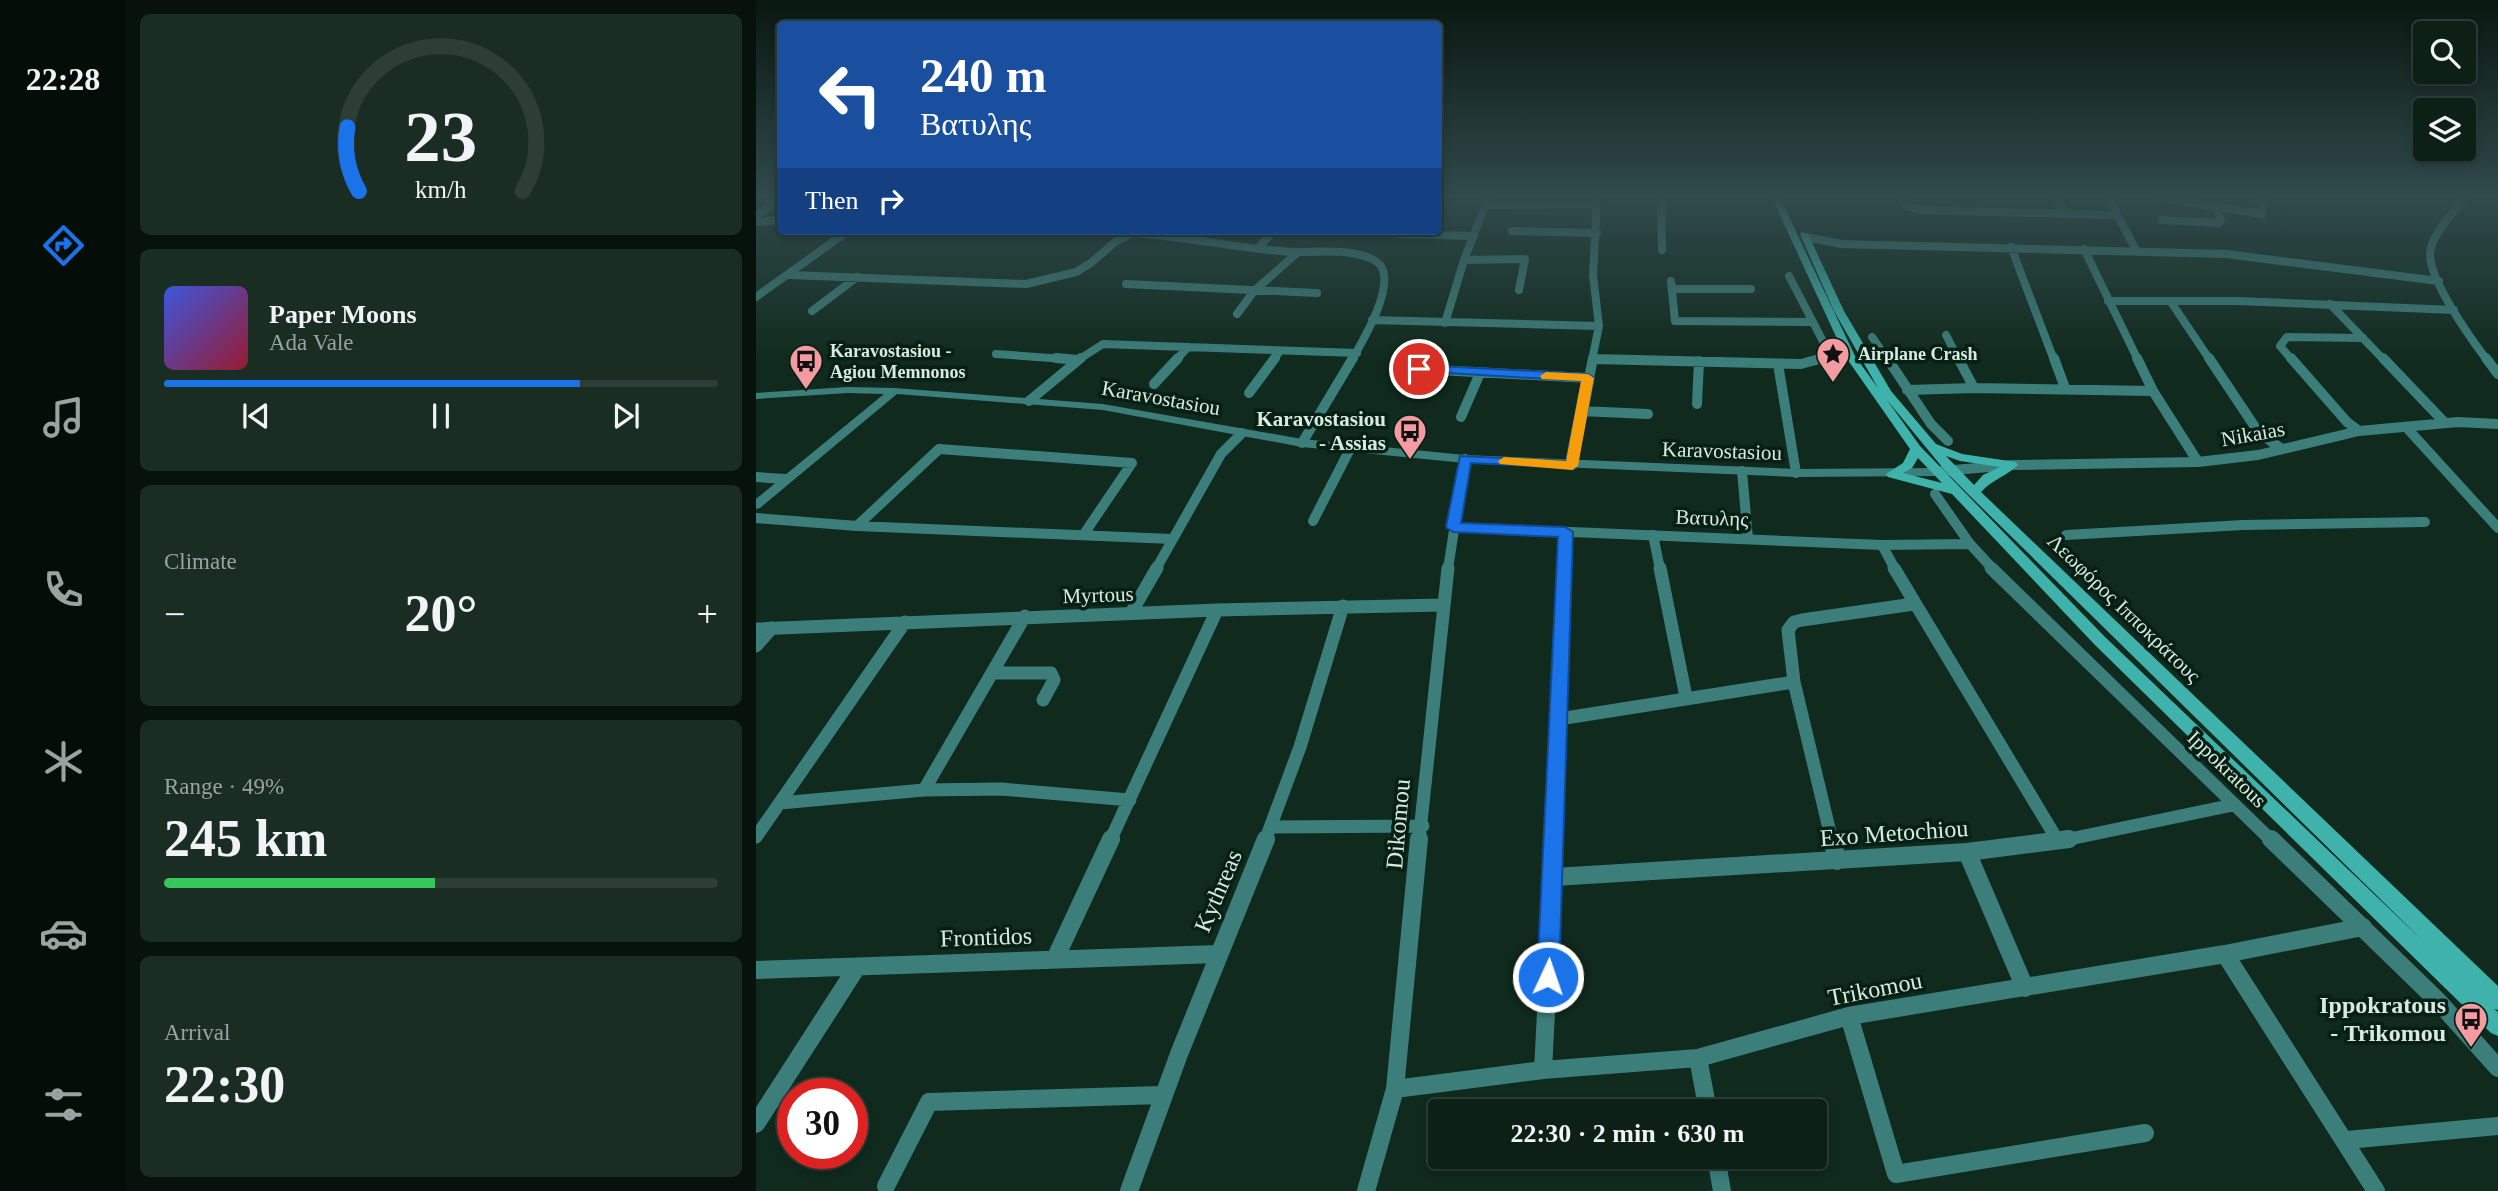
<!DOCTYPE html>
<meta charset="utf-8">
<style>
body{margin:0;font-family:Georgia,serif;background:#1a2d23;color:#f1f3f6;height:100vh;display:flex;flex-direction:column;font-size:26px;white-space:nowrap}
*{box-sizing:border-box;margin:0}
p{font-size:23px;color:#9aa3a1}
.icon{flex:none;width:38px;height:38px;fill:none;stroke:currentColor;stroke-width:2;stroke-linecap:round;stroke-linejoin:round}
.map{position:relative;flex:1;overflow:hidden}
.panel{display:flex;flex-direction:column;gap:14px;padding:14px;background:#07120c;width:630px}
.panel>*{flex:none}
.hud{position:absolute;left:21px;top:21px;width:665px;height:214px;border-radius:7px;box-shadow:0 4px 10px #0003,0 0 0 2px #2c3e35;background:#1a4fa0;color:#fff;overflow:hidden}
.buttons{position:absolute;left:1657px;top:21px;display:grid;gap:14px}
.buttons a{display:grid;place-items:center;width:63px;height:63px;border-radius:7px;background:#0c2016;box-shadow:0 4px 10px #0003,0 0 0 2px #2c3e35;font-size:35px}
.speed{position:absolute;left:21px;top:1078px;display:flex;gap:14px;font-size:35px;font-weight:700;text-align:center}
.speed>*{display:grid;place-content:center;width:91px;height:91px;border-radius:50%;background:#0c2016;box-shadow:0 4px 10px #0003,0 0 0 2px #2c3e35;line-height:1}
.speed .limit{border:10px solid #d22;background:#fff;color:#111}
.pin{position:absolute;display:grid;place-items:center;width:60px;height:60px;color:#fff;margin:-30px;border:4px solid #fff;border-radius:50%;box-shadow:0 2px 7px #0007}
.me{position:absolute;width:77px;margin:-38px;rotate:3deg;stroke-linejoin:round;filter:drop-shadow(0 0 5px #0008)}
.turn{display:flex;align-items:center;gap:24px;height:147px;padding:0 28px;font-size:32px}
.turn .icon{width:91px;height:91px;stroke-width:2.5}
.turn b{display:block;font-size:49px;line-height:60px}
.then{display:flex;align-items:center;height:66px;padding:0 28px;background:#0003;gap:14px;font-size:26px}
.big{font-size:52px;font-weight:800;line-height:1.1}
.panel .tile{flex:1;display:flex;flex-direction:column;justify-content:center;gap:10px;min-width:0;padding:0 24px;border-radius:10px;background:#1a2d23}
.panel .dial{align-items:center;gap:0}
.dial svg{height:182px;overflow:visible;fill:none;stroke:#2c3e35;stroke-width:7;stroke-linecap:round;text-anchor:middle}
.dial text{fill:#f1f3f6;stroke:none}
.song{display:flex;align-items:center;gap:21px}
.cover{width:84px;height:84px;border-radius:10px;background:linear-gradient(135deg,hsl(230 70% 55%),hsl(350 70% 35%))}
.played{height:7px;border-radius:4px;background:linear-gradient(90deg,#1a73e8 75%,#2c3e35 75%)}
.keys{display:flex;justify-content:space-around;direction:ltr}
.heat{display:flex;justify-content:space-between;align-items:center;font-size:38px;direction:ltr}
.charge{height:10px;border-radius:5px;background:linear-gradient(90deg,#34c759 49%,#2c3e35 0)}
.trip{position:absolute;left:672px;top:1099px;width:399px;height:70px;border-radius:7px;background:#0c2016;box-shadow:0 4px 10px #0003,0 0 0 2px #2c3e35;font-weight:800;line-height:70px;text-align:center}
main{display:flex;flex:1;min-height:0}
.tabs{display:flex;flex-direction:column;width:126px;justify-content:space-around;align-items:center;background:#050d09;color:#9aa3a1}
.tabs .icon{width:49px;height:49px}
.tabs .active{color:#1a73e8}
.tabs b{font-size:32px;color:#f1f3f6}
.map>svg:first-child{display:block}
</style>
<main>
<nav class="tabs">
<b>22:28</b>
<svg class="icon active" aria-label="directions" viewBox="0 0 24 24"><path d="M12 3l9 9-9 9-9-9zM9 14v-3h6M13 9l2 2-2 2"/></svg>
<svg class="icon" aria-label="music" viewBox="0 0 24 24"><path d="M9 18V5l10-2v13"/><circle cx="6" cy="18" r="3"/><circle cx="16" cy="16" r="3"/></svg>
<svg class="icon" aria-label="phone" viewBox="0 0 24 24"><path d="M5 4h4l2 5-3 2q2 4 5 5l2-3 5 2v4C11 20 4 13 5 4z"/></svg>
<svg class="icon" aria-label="climate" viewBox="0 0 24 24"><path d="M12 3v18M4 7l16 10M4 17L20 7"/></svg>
<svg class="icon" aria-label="car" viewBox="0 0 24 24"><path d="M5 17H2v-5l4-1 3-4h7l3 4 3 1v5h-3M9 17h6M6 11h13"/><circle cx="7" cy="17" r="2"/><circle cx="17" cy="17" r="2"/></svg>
<svg class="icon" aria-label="filters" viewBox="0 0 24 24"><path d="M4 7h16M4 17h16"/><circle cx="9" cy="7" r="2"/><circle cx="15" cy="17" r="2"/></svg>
</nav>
<section class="panel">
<div class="tile dial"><svg viewBox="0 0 100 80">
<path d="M14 69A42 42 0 1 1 86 69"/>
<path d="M14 69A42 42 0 0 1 9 41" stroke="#1a73e8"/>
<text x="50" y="56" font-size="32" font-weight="700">23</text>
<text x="50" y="72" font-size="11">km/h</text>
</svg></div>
<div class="tile">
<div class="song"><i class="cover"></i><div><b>Paper Moons</b><p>Ada Vale</p></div></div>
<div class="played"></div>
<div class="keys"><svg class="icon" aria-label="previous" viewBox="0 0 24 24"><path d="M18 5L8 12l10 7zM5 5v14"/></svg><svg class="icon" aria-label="pause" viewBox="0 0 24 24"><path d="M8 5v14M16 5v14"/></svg><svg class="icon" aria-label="next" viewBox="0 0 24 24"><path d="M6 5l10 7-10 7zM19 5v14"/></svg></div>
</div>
<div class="tile"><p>Climate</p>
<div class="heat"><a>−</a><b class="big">20°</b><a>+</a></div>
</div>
<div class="tile"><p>Range · 49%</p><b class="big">245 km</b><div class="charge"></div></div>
<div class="tile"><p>Arrival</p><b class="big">22:30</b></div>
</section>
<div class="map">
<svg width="1742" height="1191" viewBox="0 0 1742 1191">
<rect width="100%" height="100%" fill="#102a1d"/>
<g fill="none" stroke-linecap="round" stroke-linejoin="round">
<path stroke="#3c7f7a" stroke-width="8" d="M905,198L906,250
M1147,198L1150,206L1166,210L1359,215
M1300,198L1309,212
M1352,198L1380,250
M1406,198L1506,214L1507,198
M1708,198C1697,214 1675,234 1674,254C1673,280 1715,339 1731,360
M730,205L841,204
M0,216L24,199
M1406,220L1463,223L1465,220L1458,204
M0,222L24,220
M637,231L643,234L718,236
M756,231L841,233
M1050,237L1085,244L1470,254L1683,281
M503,247L518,231
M1255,247L1298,360
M1328,249L1382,360
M708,260L769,259L763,290
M34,275L270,284L320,272L335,263L359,242L376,233C426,236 475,247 525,251C548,254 572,249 595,253C605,255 623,258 627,270C635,294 607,340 596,360
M1033,276L1071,349L1069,358L1060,360
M915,281L919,321L1056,322
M370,284L561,293
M916,289H995
M0,297L92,231
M1352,301H1481L1698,310
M1415,302L1454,360
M1574,304L1628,360
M56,311L101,277
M481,314L498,291L541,253
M616,320L843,326
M689,323L708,260L732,198
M1190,335L1203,360
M1116,337L1132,360
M240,354L322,360
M838,359L885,360
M322,360L347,344L601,353
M420,360L432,347
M517,360L524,351
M836,360L843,326L837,275L841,198
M1536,360L1524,346L1531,337L1607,338"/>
<path stroke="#3c7f7a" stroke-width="10" d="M300,358L322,360
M1131,358L1175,424L1192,441
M1202,358L1218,388
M1298,358L1309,388
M1381,358L1397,391L1442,462
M1453,358L1503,433L1526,449
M1535,358L1591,422L1603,431
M1627,358L1689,423
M1730,358L1742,374
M838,359L1045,364L1067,358
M1022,364L1040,473
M663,369L832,378
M398,384L422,358
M1151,390L1218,388L1397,391
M493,393L519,358
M273,401L325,358
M941,404L943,361
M825,411L892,414
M705,417L724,373
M1650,427L1742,528
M546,443L597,358
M816,465L837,358
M986,471L992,539
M1186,471L1256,465L1442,462L1502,455L1603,431L1702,422L1742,424
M0,477L29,479
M1179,494L1214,544L1237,569
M0,518L101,526L416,539
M557,521L594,449
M101,526L183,449L376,463L328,534
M697,527L1126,545L1214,544
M897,535L904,569
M1310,535L1487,525L1669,522
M1126,545L1139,569
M400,569L465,454L486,433
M692,569L709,459
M808,569L809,532"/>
<path stroke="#3c7f7a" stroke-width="13" d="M904,568L930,697
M1138,568L1302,841
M1235,568L1516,841
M375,613L401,568
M0,629L461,610L686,605
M0,646L16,628
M236,673H295L298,680L287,700
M803,719L1038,682
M168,790L269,616
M24,803L168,790L245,789L374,800
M515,827L667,826
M0,837L149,622
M354,841L461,610
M509,841L544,747L587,606
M663,841L692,568
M799,841L808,568
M1076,841L1038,682L1032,630L1038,622L1046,620L1158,604
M1304,841L1477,805"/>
<path stroke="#3c7f7a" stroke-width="18" d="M1076,839L1081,861
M1515,839L1682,1001L1742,1068
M1211,852L1269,988
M798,877L1211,852L1313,839
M1469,954L1620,1191
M299,959L355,839
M0,970L461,954
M1093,1016L1140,1174L1389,1133
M942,1058L952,1111
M787,1070L799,839
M639,1089L787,1070L942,1058L1093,1016L1469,954L1607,927
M0,1124L101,967
M1591,1140L1742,1126
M960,1157L966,1191
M130,1186L173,1102L405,1095
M373,1191L423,1054L510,839
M610,1191L639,1089L663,839"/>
<path fill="#3c7f7a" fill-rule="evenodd" d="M92,387L139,388L347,404L546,439L709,455L1040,469L1181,468L1187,472L1181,476L1040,477L709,463L546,447L347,410L141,394L4,508L0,509V499L128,394L92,393L0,399V393Z"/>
<path fill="#3fb2ab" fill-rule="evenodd" d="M1016,198H1024L1099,356L1122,388L1078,311L1044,234L1045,232L1052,234L1088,311L1135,391L1180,444L1206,454L1260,462L1262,465C1251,476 1237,479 1225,492L1742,986V1010L1738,1009L1742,1012V1036L1735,1033L1339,645L1196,494L1132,477L1130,474L1147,463L1154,449L1089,356ZM1131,400L1191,473L1214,496L1667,941L1349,637L1164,446ZM1190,456L1204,461L1244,467L1227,475L1218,485ZM1162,458L1186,483L1147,473L1156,468Z"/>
</g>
<linearGradient id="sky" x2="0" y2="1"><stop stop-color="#091710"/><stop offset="0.54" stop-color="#314a4c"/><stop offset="1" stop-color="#314a4c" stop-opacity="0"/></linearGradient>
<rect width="1742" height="364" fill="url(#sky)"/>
<path fill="#1a73e8" stroke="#114b97" stroke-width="2" d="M663,365L832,374L838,378L820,468L715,463L705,523L809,527L817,532L803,977L800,985L792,988L784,985L781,977L802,537L697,532L690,527L704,456L810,461L826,381L658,371V366Z"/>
<path fill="#f59e0b" d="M790,372L832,374L838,378L822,466L816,470L744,464L742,461L748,457L810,461L825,381L786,379L784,376Z"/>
<defs>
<symbol id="sight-pin" viewBox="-11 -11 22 30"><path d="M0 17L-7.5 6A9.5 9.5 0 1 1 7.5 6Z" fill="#f49aa1" stroke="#062014"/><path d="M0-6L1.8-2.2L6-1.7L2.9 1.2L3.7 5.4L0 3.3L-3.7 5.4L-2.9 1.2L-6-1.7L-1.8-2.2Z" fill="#111"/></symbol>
<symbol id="bus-pin" viewBox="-11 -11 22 30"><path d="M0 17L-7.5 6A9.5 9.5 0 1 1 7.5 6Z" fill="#f49aa1" stroke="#062014"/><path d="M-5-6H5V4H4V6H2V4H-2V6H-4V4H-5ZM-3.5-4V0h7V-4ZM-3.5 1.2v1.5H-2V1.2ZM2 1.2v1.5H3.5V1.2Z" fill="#111"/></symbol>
</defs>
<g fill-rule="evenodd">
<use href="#sight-pin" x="1058" y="335" width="38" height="52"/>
<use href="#bus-pin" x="31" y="342" width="38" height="52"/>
<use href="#bus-pin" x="635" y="412" width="38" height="52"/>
<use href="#bus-pin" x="1696" y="1000" width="38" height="52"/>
</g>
<g text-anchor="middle" stroke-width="7" stroke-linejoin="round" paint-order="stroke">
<g font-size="18" font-weight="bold" fill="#dbeae1" stroke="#062014" text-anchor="start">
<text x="74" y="357">Karavostasiou -<tspan x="74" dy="21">Agiou Memnonos</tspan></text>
<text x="1102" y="360">Airplane Crash</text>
</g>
<g font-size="21" fill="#dbeae1" stroke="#062014">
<text transform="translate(405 398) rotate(10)" y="7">Karavostasiou</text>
<text transform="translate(1497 434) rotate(-10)" y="7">Nikaias</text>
<text transform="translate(966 451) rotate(2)" y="7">Karavostasiou</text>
<text transform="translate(956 518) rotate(2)" y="7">Βατυλης</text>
<text transform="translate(342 595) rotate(-2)" y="7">Myrtous</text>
<text transform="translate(1368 608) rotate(44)" y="7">Λεωφόρος Ιπποκράτους</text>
<text transform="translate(1471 769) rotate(44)" y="7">Ippokratous</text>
</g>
<g font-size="21" font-weight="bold" fill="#dbeae1" stroke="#062014" text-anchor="end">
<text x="630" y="426">Karavostasiou<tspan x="630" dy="24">- Assias</tspan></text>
</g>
<g font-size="24" fill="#dbeae1" stroke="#062014">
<text transform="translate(642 824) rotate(-85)" y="8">Dikomou</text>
<text transform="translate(1138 833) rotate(-4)" y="8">Exo Metochiou</text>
<text transform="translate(462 891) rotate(-67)" y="8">Kythreas</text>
<text transform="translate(230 937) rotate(-2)" y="8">Frontidos</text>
<text transform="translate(1119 989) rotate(-11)" y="8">Trikomou</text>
</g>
<g font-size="24" font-weight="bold" fill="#dbeae1" stroke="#062014" text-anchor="end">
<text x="1690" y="1013">Ippokratous<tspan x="1690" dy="28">- Trikomou</tspan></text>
</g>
</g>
</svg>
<div class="buttons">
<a><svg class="icon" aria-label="search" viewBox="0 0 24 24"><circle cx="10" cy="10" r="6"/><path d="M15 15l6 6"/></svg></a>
<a><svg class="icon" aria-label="layers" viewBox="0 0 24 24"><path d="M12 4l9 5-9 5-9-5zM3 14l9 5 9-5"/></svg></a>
</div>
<div class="speed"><div class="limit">30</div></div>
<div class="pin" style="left:663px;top:369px;background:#d93025"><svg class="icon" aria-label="arrive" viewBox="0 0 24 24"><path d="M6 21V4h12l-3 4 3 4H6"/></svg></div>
<svg class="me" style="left:792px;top:977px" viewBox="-20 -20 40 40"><circle r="17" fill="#1a73e8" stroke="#fff" stroke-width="3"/><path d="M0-11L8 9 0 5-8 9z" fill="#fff"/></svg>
<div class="trip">22:30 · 2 min · 630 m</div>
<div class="hud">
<div class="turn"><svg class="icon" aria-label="left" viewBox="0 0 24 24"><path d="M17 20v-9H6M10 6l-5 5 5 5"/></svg><div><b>240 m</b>Βατυλης</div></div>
<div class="then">Then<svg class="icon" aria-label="right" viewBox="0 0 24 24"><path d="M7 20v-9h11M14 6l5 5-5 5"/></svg></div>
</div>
</div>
</main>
